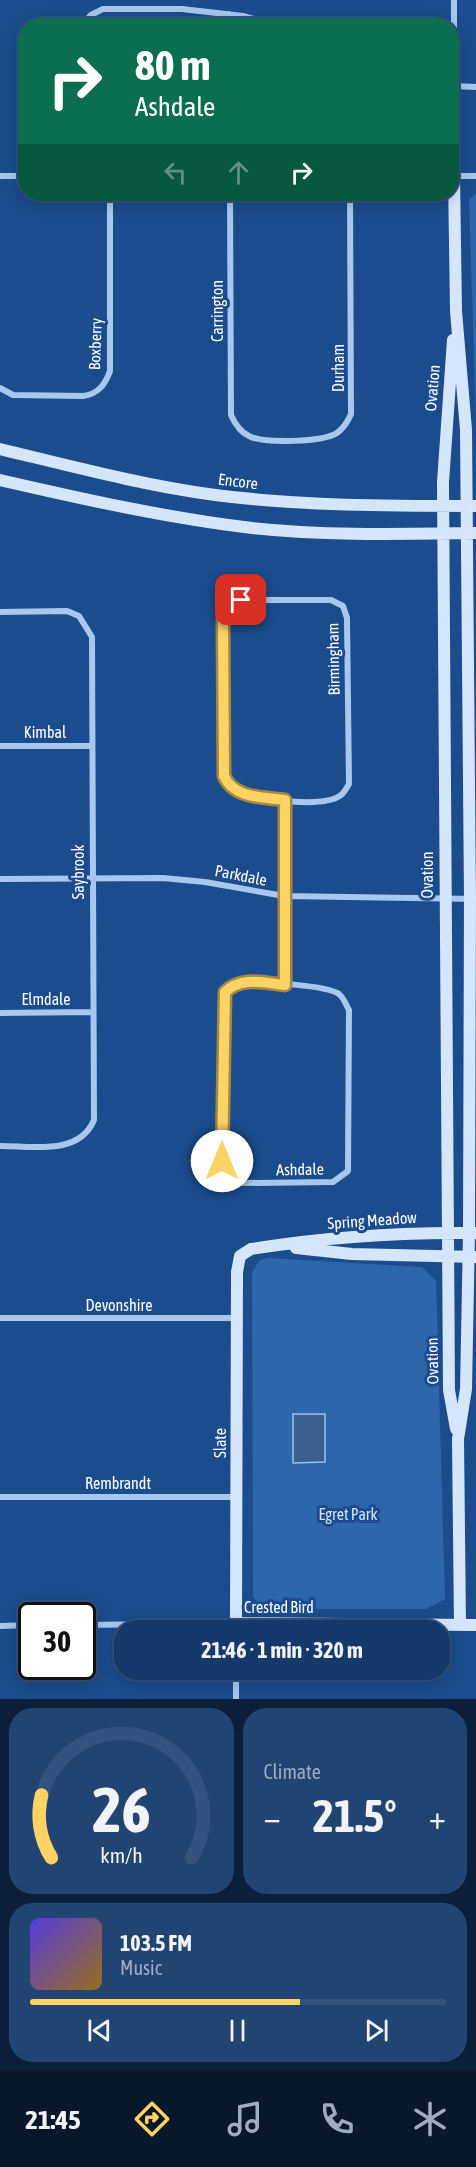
<!DOCTYPE html>
<meta charset="utf-8">
<style>
body{margin:0;font-family:"Asap Condensed",sans-serif;background:#214472;color:#f1f3f6;height:100vh;display:flex;flex-direction:column;font-size:22px;white-space:nowrap}
*{box-sizing:border-box;margin:0}
p{font-size:20px;color:#9dacc1}
.icon{flex:none;width:33px;height:33px;fill:none;stroke:currentColor;stroke-width:2;stroke-linecap:round;stroke-linejoin:round}
.map{position:relative;height:1699px;overflow:hidden}
.details{display:flex;flex-direction:column;gap:9px;padding:9px;background:#0b1f3a;flex:1}
.details>*{flex:none}
.hud{position:absolute;left:18px;top:18px;width:441px;height:183px;border-radius:24px;box-shadow:0 3px 15px #0003,0 0 0 2px #33537e;background:#0b6e4f;color:#fff;overflow:hidden}
.speed{position:absolute;left:18px;top:1602px;display:flex;gap:12px;font-size:30px;font-weight:700;text-align:center}
.speed>*{display:grid;place-content:center;width:78px;height:78px;border-radius:50%;background:#14396a;box-shadow:0 3px 15px #0003,0 0 0 2px #33537e;line-height:1}
.speed .limit{border:3px solid #111;border-radius:9px;background:#fff;color:#111}
.pin{position:absolute;display:grid;place-items:center;width:51px;height:51px;color:#fff;margin:-26px;border-radius:12px;box-shadow:0 3px 9px #0006}
.me{position:absolute;width:66px;margin:-33px;rotate:0deg;stroke-linejoin:round;filter:drop-shadow(0 0 4px #0008)}
.turn{display:flex;align-items:center;gap:21px;height:126px;padding:0 18px;font-size:27px}
.turn .icon{width:78px;height:78px;stroke-width:2.5}
.turn b{display:block;font-size:42px;line-height:51px}
.lanes{display:flex;align-items:center;height:57px;padding:0 18px;background:#0003;justify-content:center;gap:30px;direction:ltr}
.lanes .off{opacity:.35}
.big{font-size:45px;font-weight:700;line-height:1.1}
.details .card{flex:1;display:flex;flex-direction:column;justify-content:center;gap:9px;min-width:0;padding:0 21px;border-radius:24px;background:#214472}
.details .dial{align-items:center;gap:0}
.dial svg{height:156px;overflow:visible;fill:none;stroke:#33537e;stroke-width:7;stroke-linecap:round;text-anchor:middle}
.dial text{fill:#f1f3f6;stroke:none}
.song{display:flex;align-items:center;gap:18px}
.cover{width:72px;height:72px;border-radius:9px;background:linear-gradient(135deg,hsl(250 70% 55%),hsl(40 70% 35%))}
.played{height:6px;border-radius:3px;background:linear-gradient(90deg,#fed365 65%,#33537e 65%)}
.keys{display:flex;justify-content:space-around;direction:ltr}
.heat{display:flex;justify-content:space-between;align-items:center;font-size:33px;direction:ltr}
.details .tiles{flex:1;display:grid;gap:9px;grid-template-columns:1fr 1fr}
.card:last-child{grid-column:span 2}
.trip{position:absolute;left:114px;top:1620px;width:336px;height:60px;border-radius:24px;background:#14396a;box-shadow:0 3px 15px #0003,0 0 0 2px #33537e;font-weight:700;line-height:60px;text-align:center}
.tab-bar{display:flex;height:96px;justify-content:space-around;align-items:center;background:#08172a;color:#9dacc1}
.tab-bar .icon{width:42px;height:42px}
.tab-bar .on{color:#fed365}
.tab-bar b{font-size:27px;color:#f1f3f6}
.map>svg:first-child{display:block}
</style>
<div class="map">
<svg width="476" height="1699" viewBox="0 0 476 1699">
<rect width="100%" height="100%" fill="#1b4c8d"/>
<path fill="#2e66ab" d="M476,193V420L469,200Z
M267,1258L422,1267L436,1281L445,1599L426,1609H264L253,1597L252,1273L259,1261Z"/>
<path fill="#3c6090" stroke="#9bc2ef" stroke-width="1.5" d="M293,1414H325V1462L293,1463Z"/>
<g fill="none" stroke-linecap="round" stroke-linejoin="round">
<path stroke="#a8c7ee" stroke-width="6" d="M454,0V176
M229,14V26
M81,26L91,15L103,9H182L243,16L278,26
M454,86L476,87
M0,176H26
M453,176H476
M230,194L231,415C235,424 240,432 249,436C264,444 323,442 337,433C344,428 348,421 351,414L350,194
M0,388L13,395L83,396C98,394 105,385 110,371V194
M241,600H331L343,606L347,618L349,784C347,787 344,793 341,795C324,809 259,799 239,793C231,790 227,784 224,776L223,620L227,606Z
M0,612L67,611L79,616L92,637L94,1120C79,1156 32,1146 0,1146
M0,746H91
M0,879L163,878L205,882L284,896L476,899
M246,982C264,982 326,985 339,994C344,998 346,1005 349,1010L348,1171L333,1182L243,1183C230,1180 227,1174 222,1161L223,1003C226,988 231,984 246,982Z
M285,985V800
M0,1013L91,1012
M0,1318H236
M0,1497H236
M82,1625L236,1623V1630
M0,1626L32,1625
M236,1670V1699"/>
<path stroke="#d5e5fa" stroke-width="12" d="M454,176L456,311L466,430L470,899L469,1233L466,1389L458,1439L460,1625
M453,340L443,482L449,1390L456,1429
M0,449C71,466 142,485 215,495C302,506 389,506 476,506
M0,480C83,499 167,518 252,528C326,536 402,534 476,533
M475,1233C400,1232 325,1237 251,1249L240,1256L237,1272L236,1623L476,1625
M296,1248L352,1254L476,1257"/>
</g>
<g fill="none" stroke-linecap="round" stroke-linejoin="round">
<defs>
<path id="route" d="M222,1161L225,992C241,976 265,983 285,985V800C264,797 234,799 224,776L223,620L227,606L241,600"/>
</defs>
<use href="#route" stroke="#a58942" stroke-width="15"/>
<use href="#route" stroke="#fed365" stroke-width="10"/>
</g>
<g text-anchor="middle" stroke-width="6" stroke-linejoin="round" paint-order="stroke">
<g font-size="16" fill="#fff" stroke="#1b4c8d">
<text transform="translate(217 311) rotate(-90)" y="6">Carrington</text>
<text transform="translate(95 344) rotate(-88)" y="6">Boxberry</text>
<text transform="translate(338 368) rotate(-90)" y="6">Durham</text>
<text transform="translate(432 388) rotate(-85)" y="6">Ovation</text>
<text transform="translate(238 481) rotate(7)" y="6">Encore</text>
<text transform="translate(333 659) rotate(-91)" y="6">Birmingham</text>
<text x="45" y="738">Kimbal</text>
<text transform="translate(78 872) rotate(-90)" y="6">Saybrook</text>
<text transform="translate(241 875) rotate(11)" y="6">Parkdale</text>
<text transform="translate(427 875) rotate(-90)" y="6">Ovation</text>
<text x="46" y="1005">Elmdale</text>
<text transform="translate(300 1169) rotate(-1)" y="6">Ashdale</text>
<text transform="translate(372 1220) rotate(-4)" y="6">Spring Meadow</text>
<text x="119" y="1311">Devonshire</text>
<text transform="translate(432 1361) rotate(-91)" y="6">Ovation</text>
<text transform="translate(220 1443) rotate(-90)" y="6">Slate</text>
<text x="118" y="1489">Rembrandt</text>
<text x="279" y="1613">Crested Bird</text>
</g>
<g font-size="16" fill="#cee2fa" stroke="#1b4c8d">
<text x="348" y="1520">Egret Park</text>
</g>
</g>
</svg>
<div class="speed"><div class="limit">30</div></div>
<div class="pin" style="left:241px;top:600px;background:#d93025"><svg class="icon" aria-label="arrive" viewBox="0 0 24 24"><path d="M6 21V4h12l-3 4 3 4H6"/></svg></div>
<svg class="me" style="left:222px;top:1161px" viewBox="-20 -20 40 40"><circle r="19" fill="#fff"/><path d="M0-13L10 11 0 6-10 11z" fill="#fed365"/></svg>
<div class="trip">21:46 · 1 min · 320 m</div>
<div class="hud">
<div class="turn"><svg class="icon" aria-label="right" viewBox="0 0 24 24"><path d="M7 20v-9h11M14 6l5 5-5 5"/></svg><div><b>80 m</b>Ashdale</div></div>
<div class="lanes"><svg class="icon off" aria-label="left" viewBox="0 0 24 24"><path d="M17 20v-9H6M10 6l-5 5 5 5"/></svg><svg class="icon off" aria-label="ahead" viewBox="0 0 24 24"><path d="M12 20V5M6 11l6-6 6 6"/></svg><svg class="icon" aria-label="right" viewBox="0 0 24 24"><path d="M7 20v-9h11M14 6l5 5-5 5"/></svg></div>
</div>
</div>
<section class="details">
<div class="tiles">
<div class="card dial"><svg viewBox="0 0 100 80">
<path d="M14 69A42 42 0 1 1 86 69"/>
<path d="M14 69A42 42 0 0 1 9 37" stroke="#fed365"/>
<text x="50" y="56" font-size="32" font-weight="700">26</text>
<text x="50" y="72" font-size="11">km/h</text>
</svg></div>
<div class="card"><p>Climate</p>
<div class="heat"><a>−</a><b class="big">21.5°</b><a>+</a></div>
</div>
<div class="card">
<div class="song"><i class="cover"></i><div><b>103.5 FM</b><p>Music</p></div></div>
<div class="played"></div>
<div class="keys"><svg class="icon" aria-label="previous" viewBox="0 0 24 24"><path d="M18 5L8 12l10 7zM5 5v14"/></svg><svg class="icon" aria-label="pause" viewBox="0 0 24 24"><path d="M8 5v14M16 5v14"/></svg><svg class="icon" aria-label="next" viewBox="0 0 24 24"><path d="M6 5l10 7-10 7zM19 5v14"/></svg></div>
</div>
</div>
</section>
<nav class="tab-bar">
<b>21:45</b>
<svg class="icon on" aria-label="directions" viewBox="0 0 24 24"><path d="M12 3l9 9-9 9-9-9zM9 14v-3h6M13 9l2 2-2 2"/></svg>
<svg class="icon" aria-label="music" viewBox="0 0 24 24"><path d="M9 18V5l10-2v13"/><circle cx="6" cy="18" r="3"/><circle cx="16" cy="16" r="3"/></svg>
<svg class="icon" aria-label="phone" viewBox="0 0 24 24"><path d="M5 4h4l2 5-3 2q2 4 5 5l2-3 5 2v4C11 20 4 13 5 4z"/></svg>
<svg class="icon" aria-label="climate" viewBox="0 0 24 24"><path d="M12 3v18M4 7l16 10M4 17L20 7"/></svg>
</nav>
